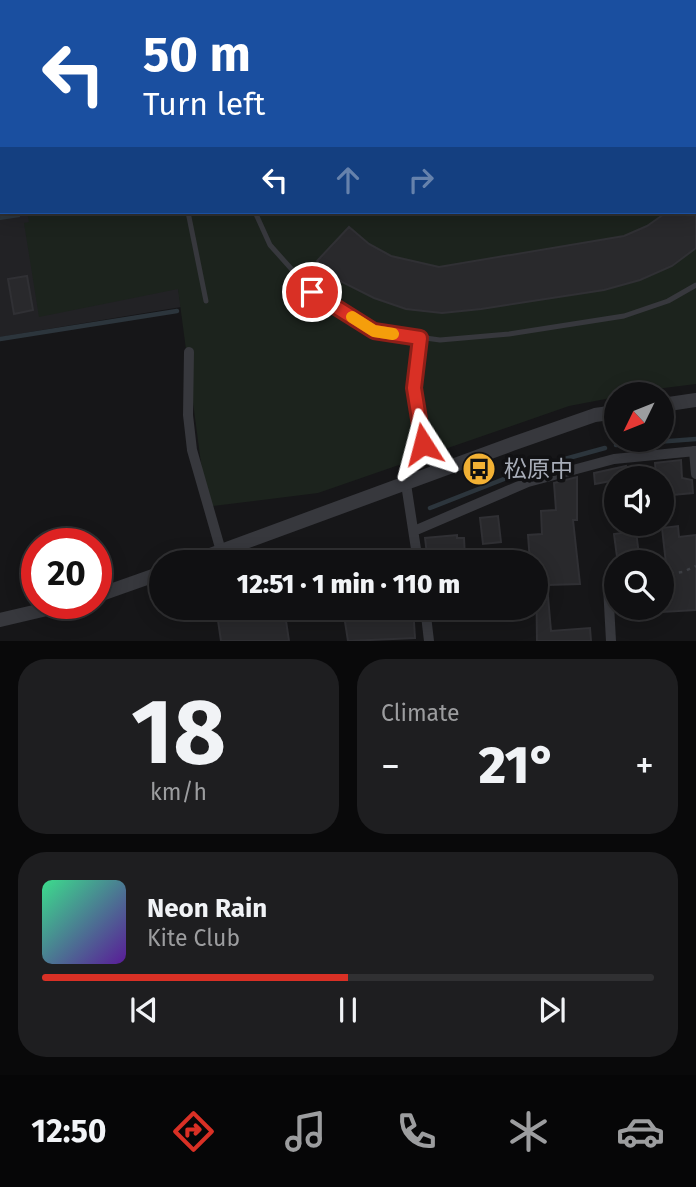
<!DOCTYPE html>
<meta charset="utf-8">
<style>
body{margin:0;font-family:"Fira Sans","Noto Sans JP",sans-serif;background:#1e1e20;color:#f1f3f6;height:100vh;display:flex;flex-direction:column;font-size:26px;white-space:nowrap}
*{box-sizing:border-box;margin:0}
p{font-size:23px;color:#9c9d9f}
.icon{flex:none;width:38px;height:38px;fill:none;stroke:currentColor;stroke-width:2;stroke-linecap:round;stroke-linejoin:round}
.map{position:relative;height:641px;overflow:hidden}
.details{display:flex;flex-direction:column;gap:18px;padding:18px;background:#09090a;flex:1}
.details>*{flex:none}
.guide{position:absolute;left:0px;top:0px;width:696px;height:214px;box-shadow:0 4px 18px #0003,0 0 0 2px #303032;background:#1a4fa0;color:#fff;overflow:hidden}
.needle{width:46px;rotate:227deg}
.fabs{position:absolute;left:604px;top:382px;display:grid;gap:14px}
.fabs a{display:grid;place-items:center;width:70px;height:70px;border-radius:50%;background:#101012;box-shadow:0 4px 18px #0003,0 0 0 2px #303032;font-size:35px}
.speed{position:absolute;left:21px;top:528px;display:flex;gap:14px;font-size:35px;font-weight:700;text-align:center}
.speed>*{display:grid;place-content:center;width:91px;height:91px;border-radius:50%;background:#101012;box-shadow:0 4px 18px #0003,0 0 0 2px #303032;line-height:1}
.speed .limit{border:10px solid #d22;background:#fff;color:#111}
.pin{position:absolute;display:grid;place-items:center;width:60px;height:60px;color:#fff;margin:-30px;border:4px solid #fff;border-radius:50%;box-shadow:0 2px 7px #0007}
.me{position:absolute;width:77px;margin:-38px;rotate:351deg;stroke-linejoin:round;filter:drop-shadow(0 0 5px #0008)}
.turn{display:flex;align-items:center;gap:24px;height:147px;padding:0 28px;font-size:32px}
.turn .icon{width:91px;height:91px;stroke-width:2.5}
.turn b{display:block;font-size:49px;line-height:60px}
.lanes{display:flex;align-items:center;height:66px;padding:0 28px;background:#0003;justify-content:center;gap:35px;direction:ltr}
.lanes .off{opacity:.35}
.big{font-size:52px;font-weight:800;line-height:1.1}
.details .widget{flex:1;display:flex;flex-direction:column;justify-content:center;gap:10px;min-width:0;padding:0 24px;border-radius:28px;background:#1e1e20}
.details .dial{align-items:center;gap:0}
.dial b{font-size:91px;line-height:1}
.song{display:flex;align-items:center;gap:21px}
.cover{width:84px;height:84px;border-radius:10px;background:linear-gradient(135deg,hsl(150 70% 55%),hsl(270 70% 35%))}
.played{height:7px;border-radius:4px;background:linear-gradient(90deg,#d93025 50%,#303032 50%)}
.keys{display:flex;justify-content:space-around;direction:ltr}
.heat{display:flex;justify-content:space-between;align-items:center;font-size:38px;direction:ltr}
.details .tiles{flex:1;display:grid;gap:18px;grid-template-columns:1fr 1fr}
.widget:last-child{grid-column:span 2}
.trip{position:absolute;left:149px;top:550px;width:399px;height:70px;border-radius:35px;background:#101012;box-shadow:0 4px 18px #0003,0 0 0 2px #303032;font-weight:800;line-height:70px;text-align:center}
.tab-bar{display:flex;height:112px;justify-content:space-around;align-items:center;background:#060607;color:#9c9d9f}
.tab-bar .icon{width:49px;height:49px}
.tab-bar .on{color:#d93025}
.tab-bar b{font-size:32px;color:#f1f3f6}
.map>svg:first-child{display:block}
</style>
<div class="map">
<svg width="696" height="641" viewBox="0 0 696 641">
<defs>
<pattern id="water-ripples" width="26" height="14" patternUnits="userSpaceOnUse" patternTransform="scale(1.75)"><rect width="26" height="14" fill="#2c353c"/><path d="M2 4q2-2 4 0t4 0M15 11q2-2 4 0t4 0" fill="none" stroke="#485056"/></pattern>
</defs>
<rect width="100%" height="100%" fill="#161618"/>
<path fill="#222225" d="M0,0H135L2,2V212H167L181,307L0,337Z"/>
<path fill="#1c231d" d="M0,0L114,2H2L0,155Z
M135,0H696V384L616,394V397L569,406L318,493L213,506L206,501L178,289L39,317L24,223L29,222L27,212H695V2Z"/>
<path fill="url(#water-ripples)" d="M2,164V212H19L20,217L0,220Z"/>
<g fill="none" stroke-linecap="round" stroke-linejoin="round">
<path stroke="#2c353c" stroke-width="4.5" d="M0,339L177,311
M616,445L696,439
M430,508L532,468L605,448"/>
</g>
<path fill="#29292c" stroke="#303034" stroke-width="2" d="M667,212H696V248L672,266L640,280L604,290L481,309L442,313L406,309L374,298L342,282L317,261L349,227L369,244L391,256L439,267L624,236L647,226Z
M27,276L33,310L14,314L8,279Z
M681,460L682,478L692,480L693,493L662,496V474L656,475L655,463Z
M626,466L627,478L595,484L594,473Z
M577,477V520H573L580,584L547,585L551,631L590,628L591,641H537L536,562H530L528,535L542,534L541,511L556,510L554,483Z
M498,516L501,542L483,544L480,518Z
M678,526L679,537L696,535V610L662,612V590H669L662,528Z
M636,531L639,555L617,557L614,534Z
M457,535V538H464L465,558H457L458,562H428L425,538Z
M350,550L351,562H316L315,554Z
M216,607H247L248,611L284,607L289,641H221Z
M356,607H413L415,638L348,641L343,609Z"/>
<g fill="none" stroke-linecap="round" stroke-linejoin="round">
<path stroke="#3d3f44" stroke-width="2.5" stroke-dasharray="3.5 5" stroke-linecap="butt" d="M662,575L683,572L696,566"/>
<path stroke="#37383d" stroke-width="5" d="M182,2L184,0
M294,2L296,0
M188,212L206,301
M255,212L270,245L312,292L374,331L440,340L509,334L624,316L668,301L696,285
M420,338C414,388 413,423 434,470"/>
<path stroke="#37383d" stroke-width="10" d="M189,352L188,415L192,450L221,551
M694,451L696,474
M406,484L418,562
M414,531L528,482L614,459L696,451
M425,607L429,641
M611,641L608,586L616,581"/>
<path stroke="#37383d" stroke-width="14" d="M662,405L696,400
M191,562L512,444L595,415L616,412
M96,596L161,573
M0,620L68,604"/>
</g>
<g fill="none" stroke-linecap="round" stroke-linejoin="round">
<defs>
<path id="route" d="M312,292L374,331L420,338L414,388L423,444"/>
</defs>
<use href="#route" stroke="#8d1f18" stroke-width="18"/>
<use href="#route" stroke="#d93025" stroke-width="12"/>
<path stroke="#f59e0b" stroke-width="12" d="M352,317L374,331L393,334"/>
</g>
<defs>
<symbol id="bus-disc" viewBox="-11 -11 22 22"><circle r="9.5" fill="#f2b134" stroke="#111113"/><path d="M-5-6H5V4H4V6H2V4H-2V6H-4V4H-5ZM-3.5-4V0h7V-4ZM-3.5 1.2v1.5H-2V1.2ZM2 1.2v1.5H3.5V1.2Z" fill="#111"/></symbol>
</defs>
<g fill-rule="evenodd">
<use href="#bus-disc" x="460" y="450" width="38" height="38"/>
</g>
<g text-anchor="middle" stroke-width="7" stroke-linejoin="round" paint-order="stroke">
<g font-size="23" fill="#a8adb8" stroke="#111113" text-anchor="start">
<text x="504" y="477">松原中</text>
</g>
</g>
</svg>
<div class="fabs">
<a><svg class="needle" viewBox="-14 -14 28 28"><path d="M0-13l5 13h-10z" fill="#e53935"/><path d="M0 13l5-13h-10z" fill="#9c9d9f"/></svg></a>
<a><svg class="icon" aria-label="sound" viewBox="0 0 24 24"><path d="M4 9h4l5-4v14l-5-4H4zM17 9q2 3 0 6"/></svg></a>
<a><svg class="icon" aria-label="search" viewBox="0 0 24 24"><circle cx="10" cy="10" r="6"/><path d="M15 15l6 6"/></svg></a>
</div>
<div class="speed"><div class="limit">20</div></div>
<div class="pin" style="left:312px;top:292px;background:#d93025"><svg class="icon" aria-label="arrive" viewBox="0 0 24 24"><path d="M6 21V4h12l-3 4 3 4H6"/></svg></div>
<svg class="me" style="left:423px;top:444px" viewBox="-20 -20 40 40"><path d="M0-17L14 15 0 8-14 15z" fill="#d93025" stroke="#fff" stroke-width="4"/></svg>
<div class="trip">12:51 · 1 min · 110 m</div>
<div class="guide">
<div class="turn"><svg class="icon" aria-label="left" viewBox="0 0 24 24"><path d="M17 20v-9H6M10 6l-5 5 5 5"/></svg><div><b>50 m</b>Turn left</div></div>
<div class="lanes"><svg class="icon" aria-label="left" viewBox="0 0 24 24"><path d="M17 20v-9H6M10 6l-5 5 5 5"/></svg><svg class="icon off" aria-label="ahead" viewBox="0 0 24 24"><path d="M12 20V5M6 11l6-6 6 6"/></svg><svg class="icon off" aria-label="right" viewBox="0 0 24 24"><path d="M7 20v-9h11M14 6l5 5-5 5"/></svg></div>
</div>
</div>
<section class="details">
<div class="tiles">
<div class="widget dial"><b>18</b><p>km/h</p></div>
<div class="widget"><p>Climate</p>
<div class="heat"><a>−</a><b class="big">21°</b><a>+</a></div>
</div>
<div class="widget">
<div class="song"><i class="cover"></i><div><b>Neon Rain</b><p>Kite Club</p></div></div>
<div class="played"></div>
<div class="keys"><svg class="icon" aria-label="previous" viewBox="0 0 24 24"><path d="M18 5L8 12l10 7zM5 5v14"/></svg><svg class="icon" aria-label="pause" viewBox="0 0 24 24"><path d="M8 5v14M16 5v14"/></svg><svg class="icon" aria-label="next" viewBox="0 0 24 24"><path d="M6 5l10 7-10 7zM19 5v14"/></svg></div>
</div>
</div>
</section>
<nav class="tab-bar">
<b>12:50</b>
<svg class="icon on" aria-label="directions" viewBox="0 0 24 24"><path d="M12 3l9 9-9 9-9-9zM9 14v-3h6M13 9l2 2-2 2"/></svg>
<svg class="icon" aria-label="music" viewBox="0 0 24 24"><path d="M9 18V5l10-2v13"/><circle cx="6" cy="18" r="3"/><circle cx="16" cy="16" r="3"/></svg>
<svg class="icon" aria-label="phone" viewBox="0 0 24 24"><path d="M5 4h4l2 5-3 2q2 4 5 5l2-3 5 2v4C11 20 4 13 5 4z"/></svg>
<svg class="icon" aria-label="climate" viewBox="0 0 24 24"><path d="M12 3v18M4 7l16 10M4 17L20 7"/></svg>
<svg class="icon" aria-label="car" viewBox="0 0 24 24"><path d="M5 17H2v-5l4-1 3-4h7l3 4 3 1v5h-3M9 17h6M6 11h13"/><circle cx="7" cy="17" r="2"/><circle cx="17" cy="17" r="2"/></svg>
</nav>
